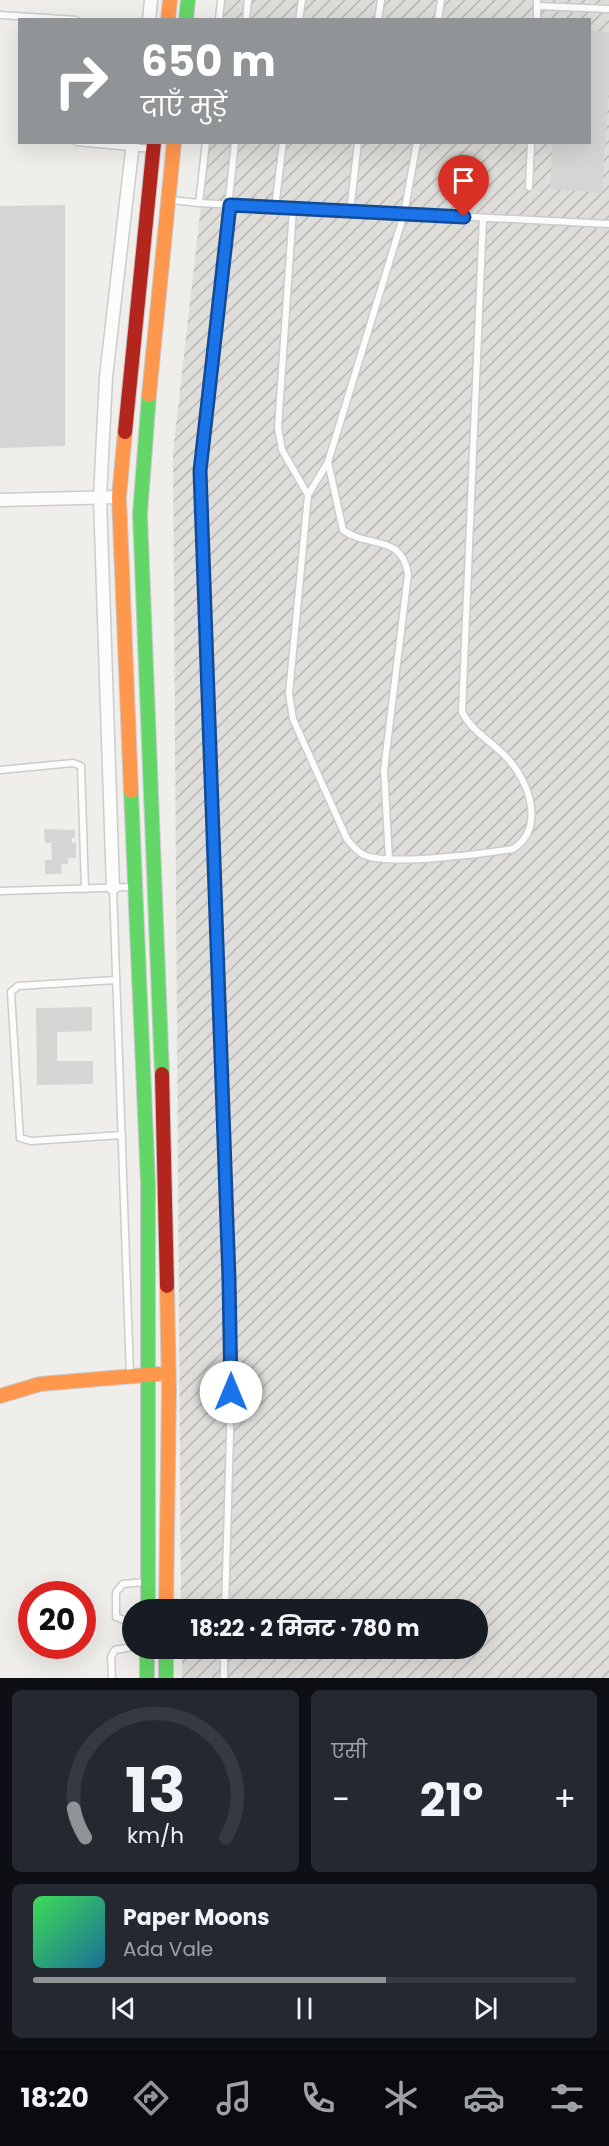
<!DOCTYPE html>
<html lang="hi">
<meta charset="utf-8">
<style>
body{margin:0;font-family:Poppins,"Noto Sans Devanagari",sans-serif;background:#242831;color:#f1f3f6;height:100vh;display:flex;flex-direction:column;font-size:22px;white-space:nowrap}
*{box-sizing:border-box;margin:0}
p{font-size:20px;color:#9ea1a6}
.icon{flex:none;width:33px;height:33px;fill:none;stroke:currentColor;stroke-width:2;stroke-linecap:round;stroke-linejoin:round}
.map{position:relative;height:1678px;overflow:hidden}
.sheet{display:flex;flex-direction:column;gap:12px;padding:12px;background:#0d0f14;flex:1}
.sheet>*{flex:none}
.guide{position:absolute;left:18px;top:18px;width:573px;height:126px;border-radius:0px;box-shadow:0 6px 24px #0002;background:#919496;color:#fff;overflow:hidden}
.speed{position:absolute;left:18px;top:1581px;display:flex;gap:12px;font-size:30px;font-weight:700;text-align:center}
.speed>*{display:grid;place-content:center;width:78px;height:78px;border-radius:50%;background:#171b24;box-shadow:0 6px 24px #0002;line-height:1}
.speed .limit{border:9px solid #d22;background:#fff;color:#111}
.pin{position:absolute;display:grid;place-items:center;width:51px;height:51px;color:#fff;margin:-62px -26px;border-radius:50% 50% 50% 0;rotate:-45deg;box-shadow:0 0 6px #0007}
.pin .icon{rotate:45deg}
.me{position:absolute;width:66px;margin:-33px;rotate:0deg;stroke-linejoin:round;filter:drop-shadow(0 0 4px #0008)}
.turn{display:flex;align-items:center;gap:21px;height:126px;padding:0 24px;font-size:27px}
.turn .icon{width:78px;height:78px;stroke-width:2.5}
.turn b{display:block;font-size:42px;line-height:51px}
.big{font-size:45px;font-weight:700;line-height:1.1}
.sheet .tile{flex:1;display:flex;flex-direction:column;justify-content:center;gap:9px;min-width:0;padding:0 21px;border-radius:9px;background:#242831}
.sheet .dial{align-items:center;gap:0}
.dial svg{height:156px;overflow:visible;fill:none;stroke:#363941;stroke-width:7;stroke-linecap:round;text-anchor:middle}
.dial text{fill:#f1f3f6;stroke:none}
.song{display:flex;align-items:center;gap:18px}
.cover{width:72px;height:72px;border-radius:9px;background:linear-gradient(135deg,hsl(130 70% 55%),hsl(200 70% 35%))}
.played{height:6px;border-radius:3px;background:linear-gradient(90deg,#919496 65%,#363941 65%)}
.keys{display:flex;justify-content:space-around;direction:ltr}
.heat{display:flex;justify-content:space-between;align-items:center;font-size:33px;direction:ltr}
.sheet .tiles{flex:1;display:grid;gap:12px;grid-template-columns:1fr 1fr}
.tile:last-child{grid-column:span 2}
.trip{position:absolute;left:122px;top:1599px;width:366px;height:60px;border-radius:30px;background:#171b24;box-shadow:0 6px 24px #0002;font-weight:700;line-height:60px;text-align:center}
.menu{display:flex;height:96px;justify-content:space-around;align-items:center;background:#090b0e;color:#9ea1a6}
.menu .icon{width:42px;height:42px}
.menu .on{color:#919496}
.menu b{font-size:27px;color:#f1f3f6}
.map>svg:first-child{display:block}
</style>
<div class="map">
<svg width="609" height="1678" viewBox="0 0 609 1678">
<defs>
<pattern id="industrial-furrows" width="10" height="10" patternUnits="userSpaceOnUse" patternTransform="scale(1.5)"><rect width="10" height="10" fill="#dfddda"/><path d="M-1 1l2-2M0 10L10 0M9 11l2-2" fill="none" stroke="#b8b7b5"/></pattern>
</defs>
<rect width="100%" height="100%" fill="#efeeea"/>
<path fill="url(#industrial-furrows)" d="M225,0H609V1678H182V1649L477,1648V1610L181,1609L173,452L208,143L590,142V20L222,19Z"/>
<path fill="#d6d5d3" d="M590,30L609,32V89L602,193L550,189L553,142H590Z
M65,205V446L0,448V206Z
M44,829L75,830V838H72V843L76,842V858H68V864H61L62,874H45V860H52L51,843H45Z
M92,1007V1031L57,1032V1061H93V1084L37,1085L36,1008Z"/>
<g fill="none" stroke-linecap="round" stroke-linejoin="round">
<defs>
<path id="lane" d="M537,6L609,9
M0,15L76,20
M219,20L221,0
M246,20L248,0
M299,20L302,0
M378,20L381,0
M438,20L441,0
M537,20V0
M77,142L152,149
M417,142L404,214L328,462L308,495L289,694L293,719L347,839C352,845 356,851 364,855C389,866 482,854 513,849C545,828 530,783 508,759C493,742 472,732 462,712L483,218
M529,187L531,142
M171,200L199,203L206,142
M199,203L609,224
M275,208L283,142
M293,209L278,428L282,450L308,495
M350,212L358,142
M328,462L343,530C369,549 401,533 408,574L384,770L389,859
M0,770L73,763L81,766L85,889
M113,888L130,1375
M0,891L134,887
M116,980L18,986L11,992L20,1138L31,1141L122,1135
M225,1610L230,1434L229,1279L200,471L235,142
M132,1623L116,1617V1592L123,1584L145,1582
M112,1678L111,1657L115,1650L132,1647
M224,1678V1648"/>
<path id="street" d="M149,20L151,0
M0,500L119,497
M113,888L100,497L106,377L133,142"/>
<path id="fast" d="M186,20L188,0
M149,395L140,514L162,1074
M131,791L148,1183V1610
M147,1648V1678
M166,1648V1678"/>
<path id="slow" d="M168,20L170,0
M149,395L174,142
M125,432L119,497L131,791
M0,1396L40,1384L158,1374
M166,1610L169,1391L167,1286"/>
<path id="jam" d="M125,432L154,142
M162,1074L167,1286"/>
</defs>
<use href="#lane" stroke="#cbcccc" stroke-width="9"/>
<use href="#street" stroke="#cbcccc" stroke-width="15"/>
<use href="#fast" stroke="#cacacb" stroke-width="16"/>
<use href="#slow" stroke="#cacacb" stroke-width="16"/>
<use href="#jam" stroke="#cacacb" stroke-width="16"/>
<use href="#lane" stroke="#fdfcfc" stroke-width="6"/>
<use href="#street" stroke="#fdfcfc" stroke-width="12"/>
<use href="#fast" stroke="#63d668" stroke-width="14"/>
<use href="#slow" stroke="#ff974d" stroke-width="14"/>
<use href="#jam" stroke="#b3261e" stroke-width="14"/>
</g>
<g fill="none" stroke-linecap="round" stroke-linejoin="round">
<defs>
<path id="route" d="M231,1392L229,1279L200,471L230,205L464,217"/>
</defs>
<use href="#route" stroke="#114b97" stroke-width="15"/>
<use href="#route" stroke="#1a73e8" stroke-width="10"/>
</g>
</svg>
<div class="speed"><div class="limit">20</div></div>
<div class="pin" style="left:464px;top:217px;background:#d93025"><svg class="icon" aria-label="arrive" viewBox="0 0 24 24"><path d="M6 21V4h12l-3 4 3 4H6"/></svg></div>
<svg class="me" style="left:231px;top:1392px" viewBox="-20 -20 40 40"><circle r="19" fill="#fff"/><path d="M0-13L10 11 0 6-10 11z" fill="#1a73e8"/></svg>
<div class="trip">18:22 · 2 मिनट · 780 m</div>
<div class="guide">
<div class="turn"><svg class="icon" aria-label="right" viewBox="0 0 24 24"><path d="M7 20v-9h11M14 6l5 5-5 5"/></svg><div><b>650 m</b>दाएँ मुड़ें</div></div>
</div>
</div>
<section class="sheet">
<div class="tiles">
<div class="tile dial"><svg viewBox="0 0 100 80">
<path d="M14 69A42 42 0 1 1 86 69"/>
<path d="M14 69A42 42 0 0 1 8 54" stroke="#919496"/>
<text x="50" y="56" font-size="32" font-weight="700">13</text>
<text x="50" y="72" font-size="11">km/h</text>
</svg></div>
<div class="tile"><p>एसी</p>
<div class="heat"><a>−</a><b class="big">21°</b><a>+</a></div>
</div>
<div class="tile">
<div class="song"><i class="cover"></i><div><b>Paper Moons</b><p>Ada Vale</p></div></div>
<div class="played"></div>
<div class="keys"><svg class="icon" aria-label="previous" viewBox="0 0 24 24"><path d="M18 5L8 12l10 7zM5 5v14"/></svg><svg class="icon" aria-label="pause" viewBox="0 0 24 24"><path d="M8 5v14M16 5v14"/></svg><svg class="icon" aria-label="next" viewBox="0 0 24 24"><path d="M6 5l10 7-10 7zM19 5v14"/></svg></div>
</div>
</div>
</section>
<nav class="menu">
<b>18:20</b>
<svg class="icon on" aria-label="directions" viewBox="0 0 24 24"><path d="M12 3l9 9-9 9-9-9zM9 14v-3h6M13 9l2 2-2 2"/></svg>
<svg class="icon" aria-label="music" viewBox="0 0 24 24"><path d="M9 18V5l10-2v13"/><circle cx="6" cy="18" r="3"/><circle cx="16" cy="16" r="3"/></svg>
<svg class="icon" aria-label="phone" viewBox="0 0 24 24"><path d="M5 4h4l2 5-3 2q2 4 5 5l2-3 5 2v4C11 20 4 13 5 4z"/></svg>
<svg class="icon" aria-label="climate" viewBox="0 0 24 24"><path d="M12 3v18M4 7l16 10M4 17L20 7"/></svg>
<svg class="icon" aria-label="car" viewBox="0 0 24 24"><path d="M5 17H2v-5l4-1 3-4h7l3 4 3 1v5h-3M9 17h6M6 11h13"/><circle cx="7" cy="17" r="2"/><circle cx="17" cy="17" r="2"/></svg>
<svg class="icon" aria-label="filters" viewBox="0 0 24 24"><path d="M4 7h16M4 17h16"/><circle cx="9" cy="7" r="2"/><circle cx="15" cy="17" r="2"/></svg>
</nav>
